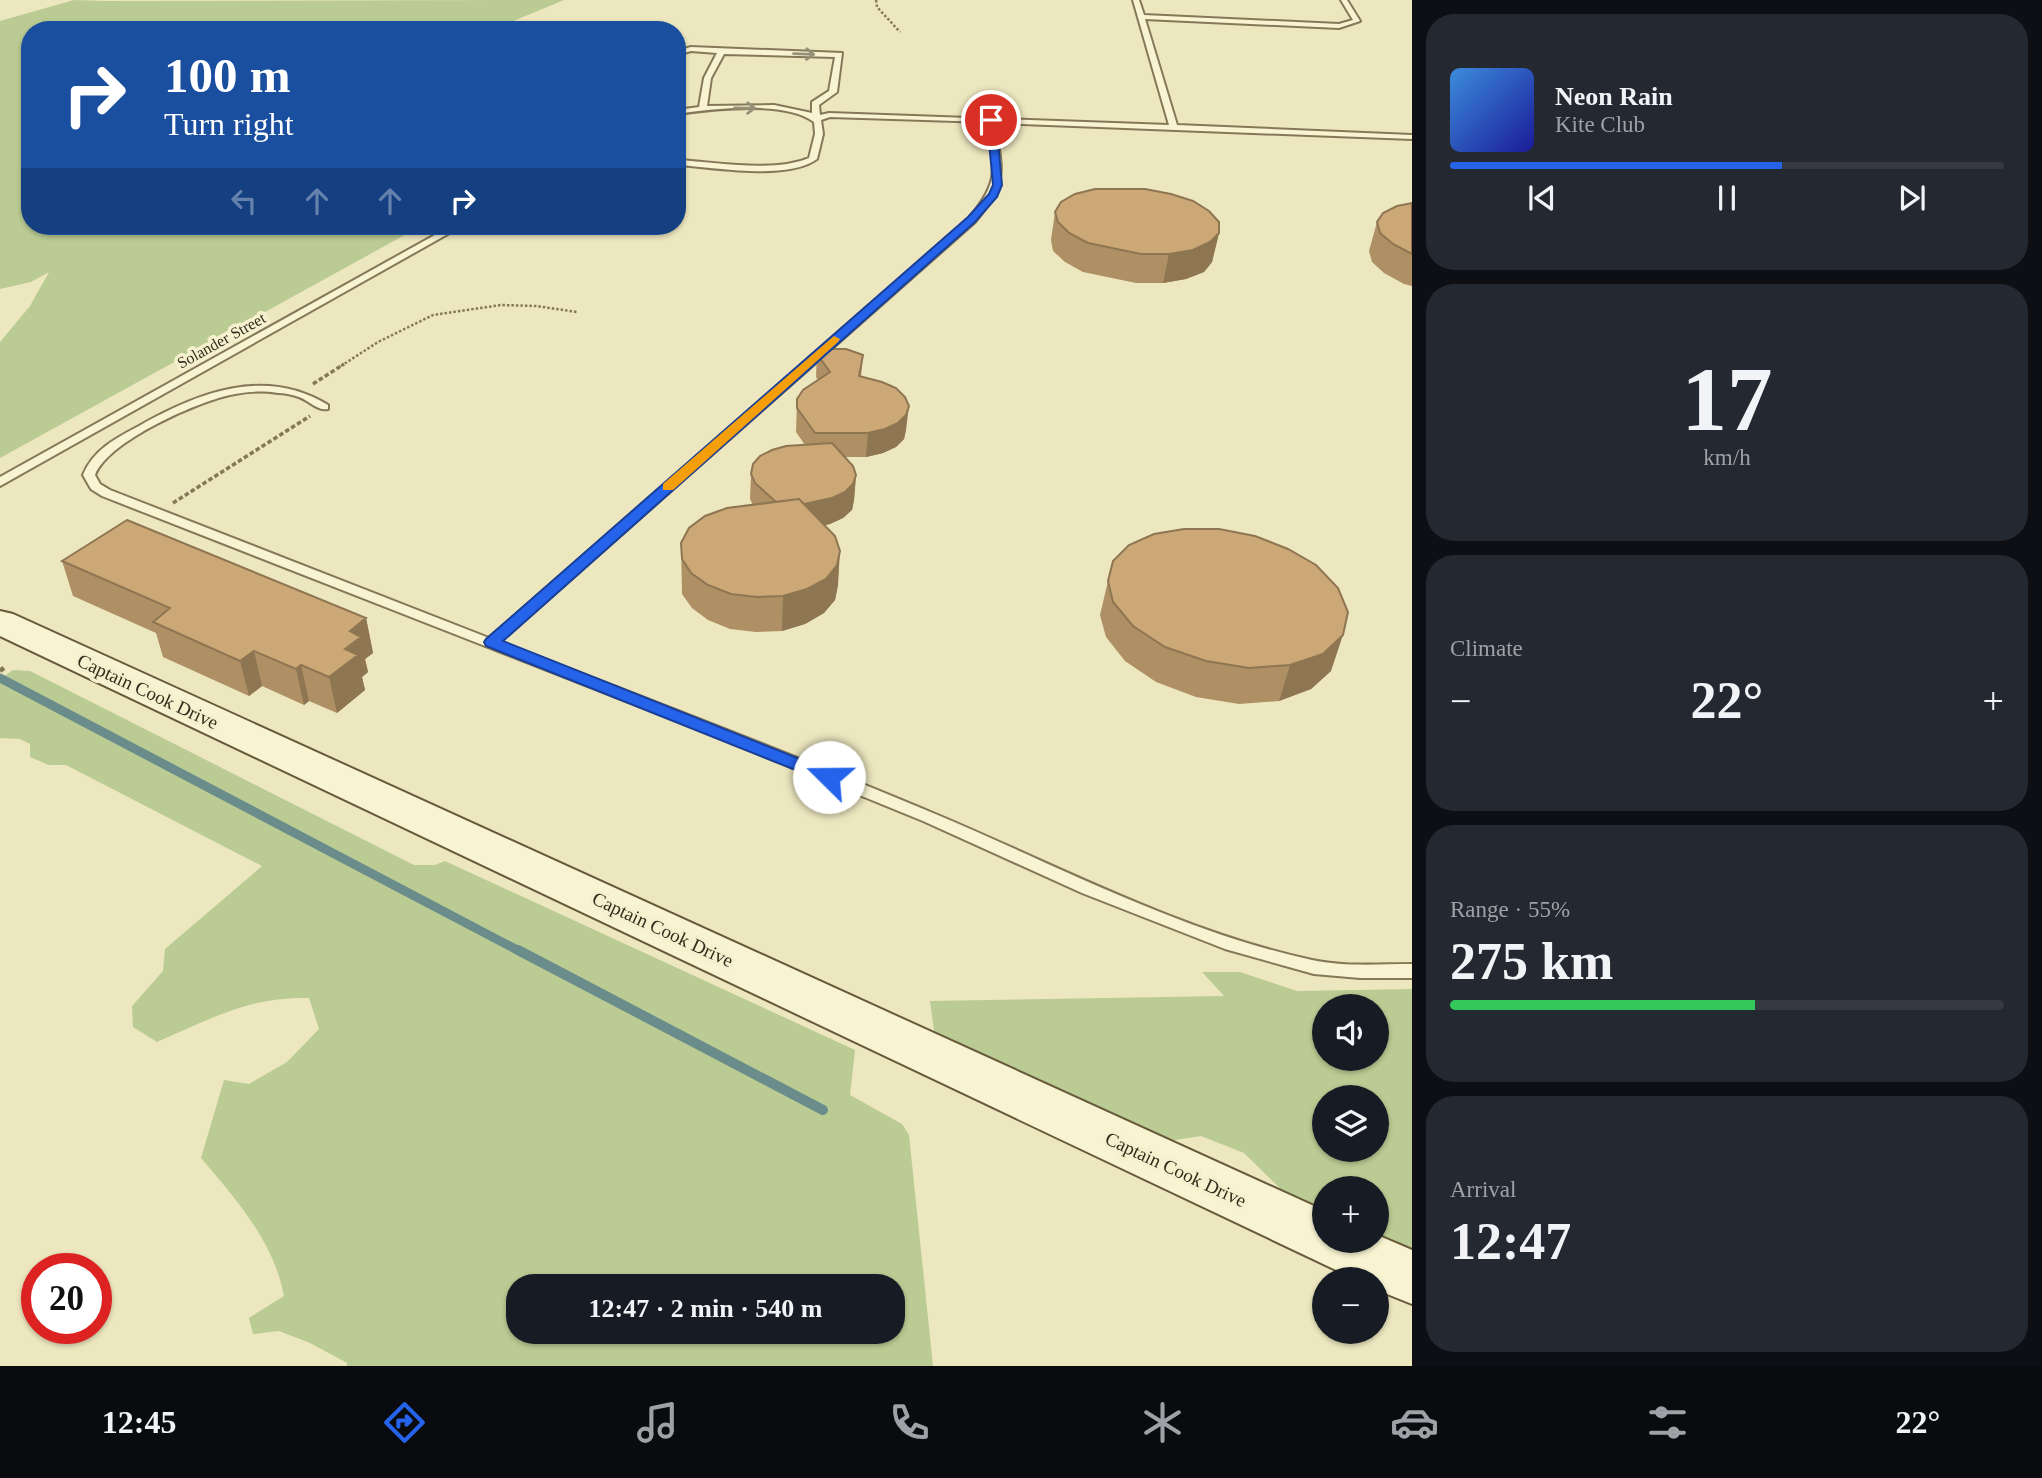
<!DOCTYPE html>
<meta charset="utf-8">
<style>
body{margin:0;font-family:Georgia,serif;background:#242831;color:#f1f3f6;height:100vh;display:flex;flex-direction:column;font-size:26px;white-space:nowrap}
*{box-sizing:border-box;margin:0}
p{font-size:23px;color:#9ea1a6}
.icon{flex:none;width:38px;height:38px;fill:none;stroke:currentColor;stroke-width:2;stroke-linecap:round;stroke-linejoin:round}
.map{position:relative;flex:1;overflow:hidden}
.details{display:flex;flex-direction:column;gap:14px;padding:14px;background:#0d0f14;width:630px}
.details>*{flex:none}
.top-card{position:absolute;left:21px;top:21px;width:665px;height:214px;border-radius:28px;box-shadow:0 2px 5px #0004;background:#1a4fa0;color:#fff;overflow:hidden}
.controls{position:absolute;left:1312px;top:994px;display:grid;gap:14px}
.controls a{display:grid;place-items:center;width:77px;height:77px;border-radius:50%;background:#171b24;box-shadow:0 2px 5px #0004;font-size:35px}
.speed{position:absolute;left:21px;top:1253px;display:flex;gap:14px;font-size:35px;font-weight:700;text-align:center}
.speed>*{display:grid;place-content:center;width:91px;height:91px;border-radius:50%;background:#171b24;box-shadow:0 2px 5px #0004;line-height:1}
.speed .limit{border:10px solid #d22;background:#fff;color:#111}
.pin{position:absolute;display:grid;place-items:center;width:60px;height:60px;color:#fff;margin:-30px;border:4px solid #fff;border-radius:50%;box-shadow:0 2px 7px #0007}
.me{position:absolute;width:77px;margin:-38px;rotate:292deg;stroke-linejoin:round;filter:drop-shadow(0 0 5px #0008)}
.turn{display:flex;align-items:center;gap:24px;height:147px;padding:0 28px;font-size:32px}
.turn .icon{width:91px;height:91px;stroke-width:2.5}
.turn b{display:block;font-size:49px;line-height:60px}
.lanes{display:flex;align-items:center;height:66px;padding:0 28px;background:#0003;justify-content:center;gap:35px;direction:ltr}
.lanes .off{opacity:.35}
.big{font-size:52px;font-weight:700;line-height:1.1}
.details .widget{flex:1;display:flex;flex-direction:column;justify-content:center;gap:10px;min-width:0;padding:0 24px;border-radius:28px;background:#242831}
.details .dial{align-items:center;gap:0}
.dial b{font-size:91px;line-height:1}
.song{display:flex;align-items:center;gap:21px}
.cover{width:84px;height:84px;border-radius:10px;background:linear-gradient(135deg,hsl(210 70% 55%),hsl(240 70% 35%))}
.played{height:7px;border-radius:4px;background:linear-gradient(90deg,#2563eb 60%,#363941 60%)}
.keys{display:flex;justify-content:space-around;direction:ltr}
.heat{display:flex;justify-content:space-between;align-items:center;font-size:38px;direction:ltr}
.charge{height:10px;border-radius:5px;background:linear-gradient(90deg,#34c759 55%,#363941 0)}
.trip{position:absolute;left:506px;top:1274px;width:399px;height:70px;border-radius:28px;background:#171b24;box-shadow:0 2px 5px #0004;font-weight:700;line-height:70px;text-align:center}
.menu{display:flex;height:112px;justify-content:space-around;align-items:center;background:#090b0e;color:#9ea1a6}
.menu .icon{width:49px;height:49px}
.menu .on{color:#2563eb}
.menu b{font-size:32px;color:#f1f3f6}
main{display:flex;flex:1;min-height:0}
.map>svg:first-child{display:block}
</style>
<main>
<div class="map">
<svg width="1412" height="1366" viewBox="0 0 1412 1366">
<rect width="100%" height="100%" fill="#ede7bf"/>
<path fill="#bacb93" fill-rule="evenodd" d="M74,0L105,1L564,0L492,30H30V226H125V228L130,226H421L0,458V342L30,306L49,272L31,282L0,289V21Z
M13,670L30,671L414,865H435L445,861L855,1050L850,1095L902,1124L909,1135L933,1366H347V1363L310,1343L279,1331L253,1334L249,1318L284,1296C274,1242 236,1199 201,1158L224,1080L249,1084L287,1062L319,1029L309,998C251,996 210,1019 157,1042L133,1027L132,1006L163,971L165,949L262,866L66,765H49L30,757V744L20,739L0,738V679ZM518,1286H892V1332H518Z
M1202,972H1240L1297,991L1412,989V1257L1377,1241V1188H1325V1217L1295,1203L1244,1153L1201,1136L1169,1141L935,1038L930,1001L1224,996ZM1325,1006H1377V1059H1325ZM1325,1097H1377V1150H1325Z"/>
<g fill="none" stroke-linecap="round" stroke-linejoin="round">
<path stroke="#6a8c8a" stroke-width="9" d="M0,678L521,952"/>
<path stroke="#6a8c8a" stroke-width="10" d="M518,950L823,1110"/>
<defs>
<path id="lane" d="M1133,0H1139L1144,15L1339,24L1353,20L1341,0H1347L1360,21L1339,28L1145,19L1177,125L1412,135V139L995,123C1002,172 1009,181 975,222L500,642C645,698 790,753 933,813C1057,865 1179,931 1312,960C1344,967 1379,964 1412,964V978H1360L1314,974L1225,949L1082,893L923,821L700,730L102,496L91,489L83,475C93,450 116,438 139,426C197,393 265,366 328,405V409C317,411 310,401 299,397C293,395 285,393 278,393C264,391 249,391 235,394C200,400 108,441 95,475L100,484L110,490L489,638L969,218C1001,180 994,169 987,122L830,117L821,120L823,134L817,159C787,181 714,167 677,165V160C716,162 773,173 809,158L815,134L814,122C786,100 712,109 677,114V110L699,107L704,78L717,53L691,51L677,55V51L691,47L842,53L837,92L819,105L820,115L829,113L1169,125ZM724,54L835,57L829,91L812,102V113L774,105L707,106L711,78Z
M451,226H462L0,486V477Z"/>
<path id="secondary" d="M0,611L13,614L1325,1211V1241H1377V1235L1412,1250V1304L1377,1290V1279H1355L0,636Z"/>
</defs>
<use href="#lane" stroke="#857858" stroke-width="4"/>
<use href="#secondary" stroke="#67593b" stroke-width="4"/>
<path stroke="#857858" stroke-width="2.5" stroke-dasharray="2.5 2" stroke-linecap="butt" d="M876,0L877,7L900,32
M341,366L378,342L433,315L501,305L536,306L577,312"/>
<path stroke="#857858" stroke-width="3.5" stroke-dasharray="4.5 2.5" stroke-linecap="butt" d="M313,384L344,364
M173,503L310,416"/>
<path stroke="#857858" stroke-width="4.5" stroke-dasharray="5 3.5" stroke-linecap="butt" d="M0,671L5,667"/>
<use href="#lane" fill="#f8f4d2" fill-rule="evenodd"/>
<use href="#secondary" fill="#f8f4d2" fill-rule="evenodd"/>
</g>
<path fill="#af9065" d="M1412,203V286L1404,284L1384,273L1372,262L1369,251L1377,222Z
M1055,212L1219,233L1212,262L1204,272L1186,279L1163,283H1136L1083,272L1065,262L1053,251L1051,240Z
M817,354L863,355L861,377L906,430L904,439L896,447L883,453L866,457H845L856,475L854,500L852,510L843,518L830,524L825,525L838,585L835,600L824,613L805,624L782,631L756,632L730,629L708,620L692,608L682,594L681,543L753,505L750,499L751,474L805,445L796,432L797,399L818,380L816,377Z
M62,561L366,618L373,653L365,659L368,672L362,677L365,690L337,713L309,701L304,705L262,686L249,696L163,657L156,633L73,596Z
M1108,581L1331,671L1311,689L1279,701L1239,704L1196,697L1156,682L1125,661L1106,637L1100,615Z"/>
<path fill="#8e7652" d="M1219,233L1212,262L1204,272L1186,279L1163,283L1169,254Z
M909,406L906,430L904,439L896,447L883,453L866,457L868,433Z
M856,475L854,500L852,510L843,518L830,524L783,534L784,508Z
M840,551L838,585L835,600L824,613L805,624L782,631L783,596Z
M366,618L373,653L365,659L368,672L362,677L365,690L337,713L329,677L345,649L350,631Z
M1343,635L1331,671L1311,689L1279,701L1290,665Z
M254,651L262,686L249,696L240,661Z
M301,665L309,701L304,705L296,669Z"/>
<path fill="#cba875" stroke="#8e7652" stroke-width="2" d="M1095,189H1145L1171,194L1193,201L1209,211L1219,222V233L1210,242L1193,250L1169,254H1141L1088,243L1069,233L1058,222L1055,212L1061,202L1075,194Z
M1412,203V254L1393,244L1380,233L1377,222L1383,213L1397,206Z
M833,349H846L863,355L859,376L882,382L896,388L905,397L909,406L906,415L898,423L885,429L868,433H815L797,408V399L803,390L830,372L817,354Z
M832,443L853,466L856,475L853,484L845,492L832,498L804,504L799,499L776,502L755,483L751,474L753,464L760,456L772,450L786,446Z
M799,499L835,536L840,551L837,565L826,579L807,589L783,596L757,597L731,594L708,585L691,573L682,559L681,543L689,528L705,516L727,508Z
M127,520L366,618L350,631L361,637L345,649L358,655L329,677L301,665L296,669L254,651L240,661L153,622L170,608L62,561Z
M1184,529H1219L1255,536L1288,549L1316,565L1338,588L1348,612L1343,635L1323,654L1290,665L1249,668L1206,661L1165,647L1133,626L1113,602L1108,581L1113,561L1129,545L1154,534Z"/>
<defs><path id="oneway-shaft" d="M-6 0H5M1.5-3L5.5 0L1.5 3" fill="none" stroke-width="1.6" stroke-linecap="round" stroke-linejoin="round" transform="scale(1.75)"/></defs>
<g stroke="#969077">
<use href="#oneway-shaft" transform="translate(804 54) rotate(2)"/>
<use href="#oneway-shaft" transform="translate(745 108) rotate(1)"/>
</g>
<path fill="#2563eb" stroke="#184099" stroke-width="2" d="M991,118L996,120L1002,185L997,197L975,222L503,641L835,773L838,777L835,781H823L486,646L484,642L486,639L968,217L989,194L993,185L987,120Z"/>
<path fill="#f59e0b" d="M834,336L840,339L838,342L673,490H663V484Z"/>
<g text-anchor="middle" stroke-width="7" stroke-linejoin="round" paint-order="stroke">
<g font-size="16" fill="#352c1c" stroke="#f5f0ce">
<text transform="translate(221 340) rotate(-29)" y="6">Solander Street</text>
</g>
<g font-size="19" fill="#352c1c" stroke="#f5f0ce">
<text transform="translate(148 691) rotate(25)" y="7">Captain Cook Drive</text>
<text transform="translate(663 929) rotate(25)" y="7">Captain Cook Drive</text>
<text transform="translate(1176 1169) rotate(25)" y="7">Captain Cook Drive</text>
</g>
</g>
</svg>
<div class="controls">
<a><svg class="icon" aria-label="sound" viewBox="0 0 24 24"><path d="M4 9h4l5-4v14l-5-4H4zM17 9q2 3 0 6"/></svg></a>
<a><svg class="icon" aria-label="layers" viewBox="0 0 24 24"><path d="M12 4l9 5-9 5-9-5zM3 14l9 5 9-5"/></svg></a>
<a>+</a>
<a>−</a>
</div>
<div class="speed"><div class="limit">20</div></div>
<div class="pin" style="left:991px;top:120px;background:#d93025"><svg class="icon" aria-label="arrive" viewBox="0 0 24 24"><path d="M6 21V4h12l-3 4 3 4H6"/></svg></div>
<svg class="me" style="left:829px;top:777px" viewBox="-20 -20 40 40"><circle r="19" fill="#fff"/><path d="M0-13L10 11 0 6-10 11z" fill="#2563eb"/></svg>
<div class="trip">12:47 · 2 min · 540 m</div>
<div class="top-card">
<div class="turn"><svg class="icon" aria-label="right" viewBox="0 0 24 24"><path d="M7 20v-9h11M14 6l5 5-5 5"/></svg><div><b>100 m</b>Turn right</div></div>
<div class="lanes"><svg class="icon off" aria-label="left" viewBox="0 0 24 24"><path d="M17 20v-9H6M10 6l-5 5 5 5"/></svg><svg class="icon off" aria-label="ahead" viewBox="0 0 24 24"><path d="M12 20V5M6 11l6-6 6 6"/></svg><svg class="icon off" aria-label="ahead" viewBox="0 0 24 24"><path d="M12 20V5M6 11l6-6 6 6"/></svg><svg class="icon" aria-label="right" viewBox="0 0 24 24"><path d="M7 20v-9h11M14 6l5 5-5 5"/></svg></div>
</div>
</div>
<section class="details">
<div class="widget">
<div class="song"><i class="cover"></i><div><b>Neon Rain</b><p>Kite Club</p></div></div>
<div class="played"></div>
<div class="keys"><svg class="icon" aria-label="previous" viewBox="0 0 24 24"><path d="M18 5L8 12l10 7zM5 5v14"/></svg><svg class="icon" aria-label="pause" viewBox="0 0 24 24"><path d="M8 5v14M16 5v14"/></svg><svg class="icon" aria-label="next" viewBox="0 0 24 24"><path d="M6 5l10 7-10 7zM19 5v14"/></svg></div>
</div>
<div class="widget dial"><b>17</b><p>km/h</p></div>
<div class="widget"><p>Climate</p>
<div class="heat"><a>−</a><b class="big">22°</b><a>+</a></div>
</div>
<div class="widget"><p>Range · 55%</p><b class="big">275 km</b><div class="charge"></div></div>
<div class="widget"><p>Arrival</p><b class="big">12:47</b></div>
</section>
</main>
<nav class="menu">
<b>12:45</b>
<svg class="icon on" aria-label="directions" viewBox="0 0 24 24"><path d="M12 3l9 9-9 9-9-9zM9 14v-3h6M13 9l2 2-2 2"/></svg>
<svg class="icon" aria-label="music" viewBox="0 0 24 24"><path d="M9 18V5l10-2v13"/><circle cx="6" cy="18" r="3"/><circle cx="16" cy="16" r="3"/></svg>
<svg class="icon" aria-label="phone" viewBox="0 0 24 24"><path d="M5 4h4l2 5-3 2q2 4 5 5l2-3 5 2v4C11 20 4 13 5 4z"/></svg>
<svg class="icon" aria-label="climate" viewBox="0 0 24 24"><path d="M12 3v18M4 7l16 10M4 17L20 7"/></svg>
<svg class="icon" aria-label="car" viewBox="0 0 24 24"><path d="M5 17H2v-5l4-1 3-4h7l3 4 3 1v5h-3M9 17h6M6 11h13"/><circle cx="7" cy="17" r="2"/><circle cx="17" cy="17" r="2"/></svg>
<svg class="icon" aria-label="filters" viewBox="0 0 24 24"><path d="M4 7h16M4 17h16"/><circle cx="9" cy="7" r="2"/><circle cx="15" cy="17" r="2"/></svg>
<b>22°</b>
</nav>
